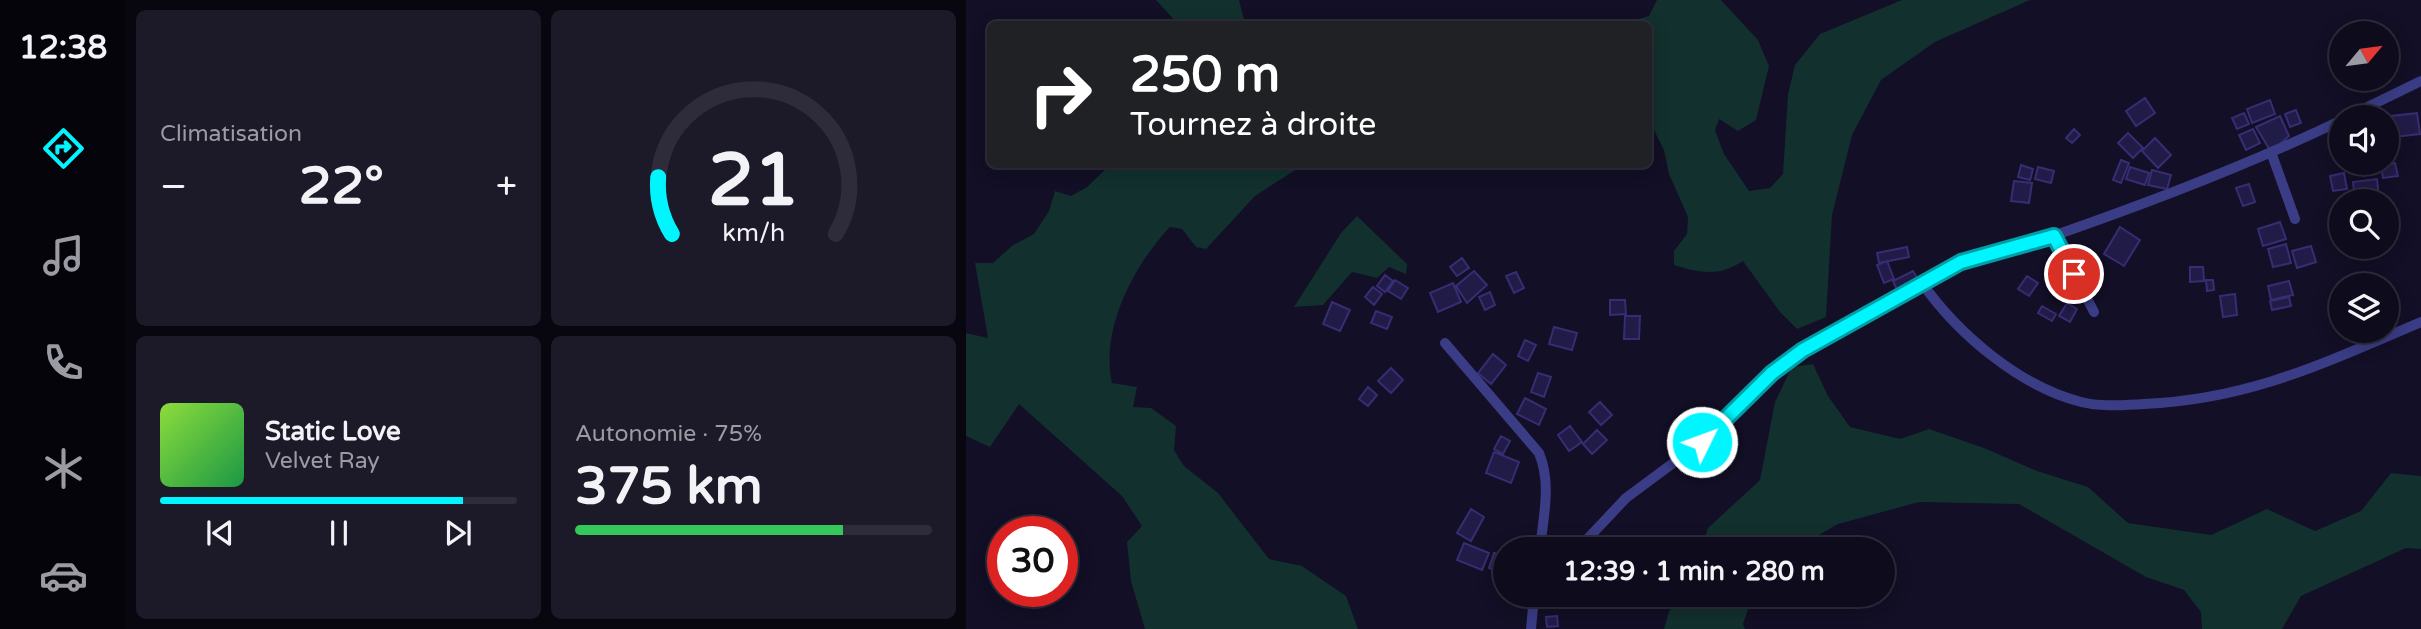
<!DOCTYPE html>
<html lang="fr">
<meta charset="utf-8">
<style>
body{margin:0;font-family:"Varela Round",sans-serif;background:#1c1929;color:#f1f3f6;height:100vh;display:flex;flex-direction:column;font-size:26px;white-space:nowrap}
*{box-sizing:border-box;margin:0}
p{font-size:23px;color:#9b9ba3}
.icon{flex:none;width:38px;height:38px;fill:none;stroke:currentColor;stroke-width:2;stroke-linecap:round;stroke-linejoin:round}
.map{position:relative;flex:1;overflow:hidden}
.panel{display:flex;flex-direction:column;gap:10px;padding:10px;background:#08060f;width:840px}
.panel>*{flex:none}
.guide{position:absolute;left:21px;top:21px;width:665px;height:147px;border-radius:10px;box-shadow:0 4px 18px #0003,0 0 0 2px #2e2b3b;background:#202124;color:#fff;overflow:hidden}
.needle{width:46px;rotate:61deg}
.controls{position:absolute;left:1363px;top:21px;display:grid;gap:14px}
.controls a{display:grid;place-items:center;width:70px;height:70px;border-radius:50%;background:#0e0b1c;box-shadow:0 4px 18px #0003,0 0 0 2px #2e2b3b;font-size:35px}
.speed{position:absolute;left:21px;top:516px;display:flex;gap:14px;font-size:35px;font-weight:700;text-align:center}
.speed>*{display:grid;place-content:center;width:91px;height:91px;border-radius:50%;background:#0e0b1c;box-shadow:0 4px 18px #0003,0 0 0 2px #2e2b3b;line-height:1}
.speed .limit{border:10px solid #d22;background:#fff;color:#111}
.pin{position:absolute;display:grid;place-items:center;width:60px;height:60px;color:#fff;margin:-30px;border:4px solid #fff;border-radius:50%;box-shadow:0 2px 7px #0007}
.me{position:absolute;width:77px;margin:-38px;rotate:48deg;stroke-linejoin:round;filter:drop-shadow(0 0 5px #0008)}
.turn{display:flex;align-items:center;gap:24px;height:147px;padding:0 28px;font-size:32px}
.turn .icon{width:91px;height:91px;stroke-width:2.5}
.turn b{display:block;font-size:49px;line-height:60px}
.big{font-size:52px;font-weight:700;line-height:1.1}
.panel .tile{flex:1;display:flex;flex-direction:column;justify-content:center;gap:10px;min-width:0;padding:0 24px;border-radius:10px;background:#1c1929}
.panel .dial{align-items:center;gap:0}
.dial svg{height:182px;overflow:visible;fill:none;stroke:#2e2b3b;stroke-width:7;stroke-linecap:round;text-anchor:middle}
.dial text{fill:#f1f3f6;stroke:none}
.song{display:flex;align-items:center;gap:21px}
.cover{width:84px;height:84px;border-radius:10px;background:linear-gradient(135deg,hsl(90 70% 55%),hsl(140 70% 35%))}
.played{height:7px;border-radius:4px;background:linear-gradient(90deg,#00f5ff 85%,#2e2b3b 85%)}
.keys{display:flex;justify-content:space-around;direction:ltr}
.heat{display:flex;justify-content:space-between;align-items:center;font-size:38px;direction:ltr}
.charge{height:10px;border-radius:5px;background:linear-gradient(90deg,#34c759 75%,#2e2b3b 0)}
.panel .tiles{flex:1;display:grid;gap:10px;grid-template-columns:repeat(2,1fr)}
.trip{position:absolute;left:527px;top:537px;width:402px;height:70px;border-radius:35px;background:#0e0b1c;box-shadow:0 4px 18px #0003,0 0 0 2px #2e2b3b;font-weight:700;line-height:70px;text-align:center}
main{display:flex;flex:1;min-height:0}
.tabs{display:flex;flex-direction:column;width:126px;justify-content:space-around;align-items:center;background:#06040b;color:#9b9ba3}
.tabs .icon{width:49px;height:49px}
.tabs .active{color:#00f5ff}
.tabs b{font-size:32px;color:#f1f3f6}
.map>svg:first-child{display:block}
</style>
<main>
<nav class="tabs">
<b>12:38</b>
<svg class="icon active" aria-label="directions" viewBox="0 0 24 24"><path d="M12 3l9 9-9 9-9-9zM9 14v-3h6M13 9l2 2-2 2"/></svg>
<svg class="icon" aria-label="music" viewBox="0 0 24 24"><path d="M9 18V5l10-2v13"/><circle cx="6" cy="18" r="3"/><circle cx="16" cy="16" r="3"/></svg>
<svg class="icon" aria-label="phone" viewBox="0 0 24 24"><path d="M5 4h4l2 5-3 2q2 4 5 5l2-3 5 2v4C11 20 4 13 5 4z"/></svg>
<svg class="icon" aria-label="climate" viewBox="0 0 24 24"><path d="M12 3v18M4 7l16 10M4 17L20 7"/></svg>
<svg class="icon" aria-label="car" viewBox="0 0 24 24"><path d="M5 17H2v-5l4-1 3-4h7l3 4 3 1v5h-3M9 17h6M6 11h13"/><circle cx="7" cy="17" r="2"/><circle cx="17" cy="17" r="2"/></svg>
</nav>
<section class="panel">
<div class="tiles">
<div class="tile"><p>Climatisation</p>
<div class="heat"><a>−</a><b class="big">22°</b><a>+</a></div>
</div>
<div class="tile dial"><svg viewBox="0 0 100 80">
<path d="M14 69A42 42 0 1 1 86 69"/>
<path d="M14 69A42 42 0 0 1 8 44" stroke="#00f5ff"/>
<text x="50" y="56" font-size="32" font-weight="700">21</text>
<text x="50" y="72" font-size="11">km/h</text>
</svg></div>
<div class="tile">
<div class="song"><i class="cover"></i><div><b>Static Love</b><p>Velvet Ray</p></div></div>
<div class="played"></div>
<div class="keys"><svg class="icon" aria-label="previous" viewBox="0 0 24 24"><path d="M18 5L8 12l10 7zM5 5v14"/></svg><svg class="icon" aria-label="pause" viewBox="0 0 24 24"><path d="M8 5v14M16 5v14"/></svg><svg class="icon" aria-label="next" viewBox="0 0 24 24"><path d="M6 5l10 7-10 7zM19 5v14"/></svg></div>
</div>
<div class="tile"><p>Autonomie · 75%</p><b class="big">375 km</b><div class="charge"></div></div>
</div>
</section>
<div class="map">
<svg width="1455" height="629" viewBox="0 0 1455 629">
<rect width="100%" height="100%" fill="#120f26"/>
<path fill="#12302d" d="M190,0H273L279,24H212Z
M691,0H755L792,40L803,66L790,120L772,131L753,119L749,130L758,154L783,191L804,188L817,174L822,94L829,65L854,34L936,0H1064L969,42L915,80L886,135L866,215L860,317L831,329L814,312L777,261C753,277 734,273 708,265V251L721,234L722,217L703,174L698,150L683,120L682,24H656L683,16Z
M144,165H337L289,196L240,249L230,247L216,229L204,227C168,265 134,329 146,383L171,387L167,407L185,408L210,426L208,450L218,466L252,493L303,559L336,566L380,596L392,629H179L165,581L161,542L176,526L156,496L53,404L24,447L0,436V333L22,338L9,263H27L47,245L68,234L83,211L89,191L105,196L121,187Z
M391,216L441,264L440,274L423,267L411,278L386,272L357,305L328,307L375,233Z
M847,364L862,396L884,427L934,439L963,429L1018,448L1071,471L1122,487L1162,523L1245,535L1301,509L1349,531L1395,511L1425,473L1455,476V549L1440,548L1335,596L1316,629H1236L1235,612L1218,590L1180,577L1053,504L953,502L872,524L829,549H735L742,528L794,480L809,402L826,367Z
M715,595H787L777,624L779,629H698L703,612Z"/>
<path fill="#211b47" stroke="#372d73" stroke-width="2" d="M1405,21L1415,33H1397L1394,29Z
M1179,98L1189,113L1170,126L1160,111Z
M1304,100L1309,114L1286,123L1281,109Z
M1330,110L1335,123L1324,127L1319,114Z
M1278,113L1283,124L1271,129L1266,118Z
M1451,113L1454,134L1428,137L1425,116Z
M1314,116L1323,136L1305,152L1290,127Z
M1108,129L1114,135L1106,143L1100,138Z
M1287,129L1294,143L1280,150L1273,135Z
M1162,133L1177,148L1167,158L1152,143Z
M1189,138L1205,155L1192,168L1176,151Z
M1426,142L1429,158L1421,159V143Z
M1155,160L1163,163L1155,183L1147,180Z
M1429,163L1432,176L1417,178L1415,166Z
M1055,165L1067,169L1064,180L1052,177Z
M1072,167L1088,171L1085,183L1069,179Z
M1164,167L1183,173L1179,185L1160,179Z
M1186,170L1205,175L1201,189L1182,185Z
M1378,173L1381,189L1367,191L1364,176Z
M1411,179L1413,198L1389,200L1387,182Z
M1048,181L1066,183L1063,203L1045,201Z
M1283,184L1289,202L1277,206L1270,188Z
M1314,222L1320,239L1297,246L1292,229Z
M1154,227L1174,240L1158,266L1138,254Z
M1320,244L1325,263L1307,267L1302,249Z
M1345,246L1350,262L1331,268L1326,251Z
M941,247L943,257L913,263L911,253Z
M496,258L503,268L491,276L484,267Z
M921,261L928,279L918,283L911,265Z
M1224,267H1237L1238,281L1224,282Z
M508,271L521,285L501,303L490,286Z
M947,271L952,279L931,290L927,281Z
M550,272L558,288L548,293L540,276Z
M419,275L427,281L419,292L411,286Z
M1061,276L1072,283L1063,296L1052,289Z
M429,280L442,288L435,299L422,291Z
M1240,280H1247L1248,290L1241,291Z
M1323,281L1327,295L1305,300L1302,286Z
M487,283L495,302L472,312L464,293Z
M407,287L416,294L408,305L399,297Z
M524,292L529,305L519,310L513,297Z
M1269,294L1271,315L1257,317L1254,296Z
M1323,297L1325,306L1306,310L1304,301Z
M644,300H659L660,314L644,315Z
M366,302L384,310L374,331L357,324Z
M1101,303L1111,309L1104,322L1093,316Z
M1076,306L1090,314L1086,321L1072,313Z
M410,311L426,317L421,329L405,323Z
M659,316H674L673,339H658Z
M588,327L611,333L606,350L583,344Z
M559,340L570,345L562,361L552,356Z
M527,354L540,365L525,384L512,373Z
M425,368L437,380L425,393L412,381Z
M572,373L585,377L578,397L565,392Z
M402,387L411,395L402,406L393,399Z
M559,398L580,409L573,425L551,414Z
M634,402L646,415L635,425L623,412Z
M604,426L616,442L603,451L592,435Z
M631,430L641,440L626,454L617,444Z
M535,436L544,441L537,454L528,449Z
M528,452L553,462L545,483L520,473Z
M505,509L518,517L505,541L491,533Z
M498,543L523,553L516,570L491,560Z
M528,553L539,556V574L523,568Z
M591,616L592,626L581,627L580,617Z"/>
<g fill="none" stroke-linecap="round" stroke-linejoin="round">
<path stroke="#3a3c85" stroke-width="10" d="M1381,117L1455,81
M1305,152L1329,219
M1088,236L1128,312
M956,283C992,334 1053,386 1115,402C1135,407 1157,405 1178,404C1285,399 1358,363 1455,322
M479,343L573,453C586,484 577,517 574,550
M611,550L660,498L749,432L806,373L837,350L975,272C1010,255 1050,249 1087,236C1185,202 1282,165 1376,120
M565,629L567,607L574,595"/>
</g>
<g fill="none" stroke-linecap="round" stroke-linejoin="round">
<defs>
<path id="route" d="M736,442L806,373L837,350L995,262L1088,236L1108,274"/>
</defs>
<use href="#route" stroke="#009fa6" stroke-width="18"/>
<use href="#route" stroke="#00f5ff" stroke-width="12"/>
</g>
</svg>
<div class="controls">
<a><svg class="needle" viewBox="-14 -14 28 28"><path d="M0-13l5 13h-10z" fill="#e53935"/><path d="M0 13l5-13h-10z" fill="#9b9ba3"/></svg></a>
<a><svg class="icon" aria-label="sound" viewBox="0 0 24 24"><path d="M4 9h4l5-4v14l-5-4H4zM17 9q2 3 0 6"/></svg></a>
<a><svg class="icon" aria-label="search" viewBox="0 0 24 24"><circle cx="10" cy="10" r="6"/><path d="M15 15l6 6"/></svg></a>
<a><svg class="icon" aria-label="layers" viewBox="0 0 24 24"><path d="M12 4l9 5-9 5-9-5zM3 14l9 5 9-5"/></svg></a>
</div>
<div class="speed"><div class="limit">30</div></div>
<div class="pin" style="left:1108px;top:274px;background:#d93025"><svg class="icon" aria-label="arrive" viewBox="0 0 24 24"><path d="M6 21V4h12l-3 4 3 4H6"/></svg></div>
<svg class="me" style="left:736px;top:442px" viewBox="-20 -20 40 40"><circle r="17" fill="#00f5ff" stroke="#fff" stroke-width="3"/><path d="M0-11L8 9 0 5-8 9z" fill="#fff"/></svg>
<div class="trip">12:39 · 1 min · 280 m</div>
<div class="guide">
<div class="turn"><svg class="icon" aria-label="right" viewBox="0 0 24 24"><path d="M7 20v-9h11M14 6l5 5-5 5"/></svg><div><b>250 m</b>Tournez à droite</div></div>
</div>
</div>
</main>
